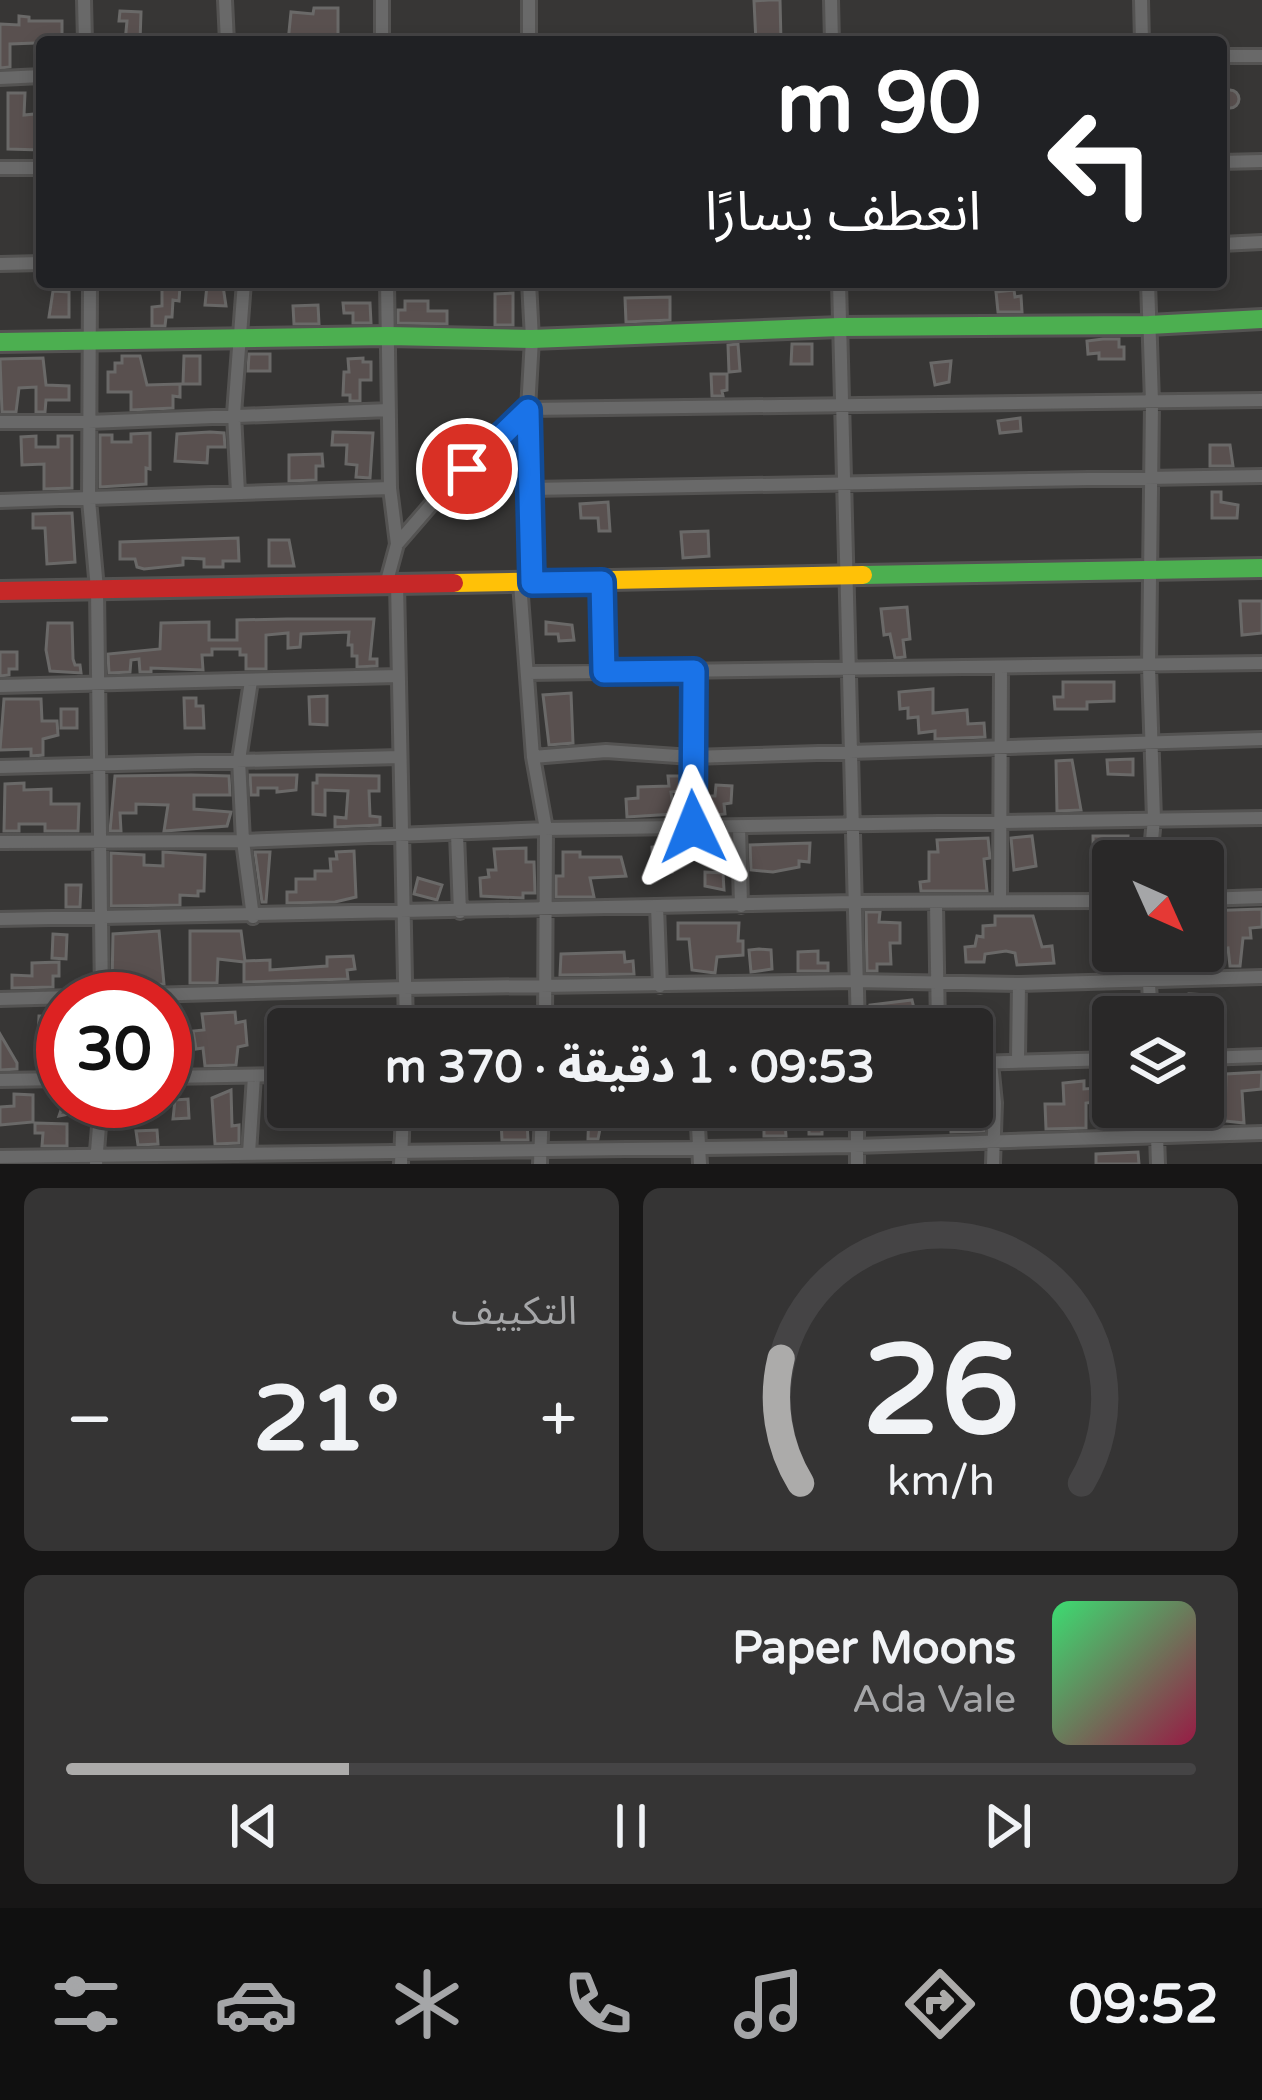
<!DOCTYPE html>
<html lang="ar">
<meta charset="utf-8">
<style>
body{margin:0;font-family:"Varela Round","Noto Sans Arabic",sans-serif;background:#353434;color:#f1f3f6;direction:rtl;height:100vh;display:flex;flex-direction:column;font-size:45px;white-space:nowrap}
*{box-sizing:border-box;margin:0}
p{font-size:39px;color:#a5a6a8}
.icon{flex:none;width:66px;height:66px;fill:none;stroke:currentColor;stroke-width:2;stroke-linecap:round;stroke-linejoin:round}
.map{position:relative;height:1164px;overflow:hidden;direction:ltr}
.drawer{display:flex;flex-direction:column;gap:24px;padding:24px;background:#171616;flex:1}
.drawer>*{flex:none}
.top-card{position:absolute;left:36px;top:36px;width:1191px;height:252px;border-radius:12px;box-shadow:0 6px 18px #0003,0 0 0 3px #454445;direction:rtl;background:#202124;color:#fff;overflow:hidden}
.needle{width:78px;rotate:135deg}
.fabs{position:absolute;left:1092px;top:840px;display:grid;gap:24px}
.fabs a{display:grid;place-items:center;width:132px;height:132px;border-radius:12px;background:#292828;box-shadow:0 6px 18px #0003,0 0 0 3px #454445;font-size:60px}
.speed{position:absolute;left:36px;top:972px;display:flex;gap:24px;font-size:60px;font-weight:700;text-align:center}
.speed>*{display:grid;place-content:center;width:156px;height:156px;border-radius:50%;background:#292828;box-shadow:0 6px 18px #0003,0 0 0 3px #454445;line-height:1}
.speed .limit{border:18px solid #d22;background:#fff;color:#111}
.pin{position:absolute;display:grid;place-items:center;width:102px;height:102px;color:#fff;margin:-51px;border:6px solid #fff;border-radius:50%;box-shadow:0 3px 12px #0007}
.me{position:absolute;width:132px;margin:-66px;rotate:358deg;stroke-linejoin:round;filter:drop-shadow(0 0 9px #0008)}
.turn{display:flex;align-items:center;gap:42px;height:252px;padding:0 48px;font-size:54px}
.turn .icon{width:156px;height:156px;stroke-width:2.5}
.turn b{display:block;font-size:84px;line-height:102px}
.big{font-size:90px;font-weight:800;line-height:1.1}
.drawer .card{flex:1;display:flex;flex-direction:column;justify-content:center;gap:18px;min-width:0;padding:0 42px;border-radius:18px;background:#353434}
.drawer .dial{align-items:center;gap:0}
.dial svg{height:312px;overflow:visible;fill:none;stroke:#454445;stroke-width:7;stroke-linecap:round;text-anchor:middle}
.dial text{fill:#f1f3f6;stroke:none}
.song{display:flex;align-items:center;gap:36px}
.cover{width:144px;height:144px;border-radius:18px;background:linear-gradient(135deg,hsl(140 70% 55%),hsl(340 70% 35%))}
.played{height:12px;border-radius:6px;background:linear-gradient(90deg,#acabaa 25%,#454445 25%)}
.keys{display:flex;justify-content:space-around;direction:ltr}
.heat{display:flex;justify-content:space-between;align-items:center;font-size:66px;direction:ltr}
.drawer .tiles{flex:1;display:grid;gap:24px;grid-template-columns:1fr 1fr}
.card:last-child{grid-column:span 2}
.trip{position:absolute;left:267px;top:1008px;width:726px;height:120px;border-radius:12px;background:#292828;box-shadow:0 6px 18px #0003,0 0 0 3px #454445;font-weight:800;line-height:120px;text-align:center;direction:rtl}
.tab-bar{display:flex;height:192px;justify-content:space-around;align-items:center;background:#101010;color:#a5a6a8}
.tab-bar .icon{width:84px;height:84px}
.tab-bar .on{color:#acabaa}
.tab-bar b{font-size:54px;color:#f1f3f6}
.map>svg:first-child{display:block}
</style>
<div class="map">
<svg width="1262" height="1164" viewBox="0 0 1262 1164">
<rect width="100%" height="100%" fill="#373635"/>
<path fill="#59504f" stroke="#6a6968" stroke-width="3" d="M769,0H780L781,42H756L754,1Z
M314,8H338V42H288L291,12L313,14Z
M120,11L141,12L140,42H125L127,21H119Z
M19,16L29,17V21H62V42L10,44V67L0,68V24L19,25Z
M1221 99a9 9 0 1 1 18 0a9 9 0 1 1-18 0Z
M8,93H25L24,115L35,114V120H42L41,150L8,149Z
M207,285L223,286L226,306L205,305Z
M162,286H180L179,301L173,300L172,317H166L165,326H152V307L162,306Z
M1014,290L1015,297L1021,296L1022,312H998L996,292Z
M53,291L69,292V317H49Z
M513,293V325H495V294Z
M670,297V320L626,322L625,298Z
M405,301H428V311H447V324L398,323V310H405Z
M343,303H370L371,323H353V313H344Z
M318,305L319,324H294L293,306Z
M1103,339H1119V347H1124V359H1099V353L1088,354L1087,341Z
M738,344L740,371L729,372L728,345Z
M792,344H812V364H791Z
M249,354H270V371H248Z
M122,356H140L147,385L180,384V397L173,396V408L131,410V392H108V372H115V363H122Z
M184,356H200V384H183Z
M43,358L46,385L69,386V400H46L45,412H36V387L19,388L16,412H2L0,359Z
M363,358V362H371V380H360V401H350V395H343L344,372H349L348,359Z
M951,361L949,382L935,385L931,363Z
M711,374H727V390L722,391L723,396H712Z
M1020,418L1021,431L1000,433L998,421Z
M210,432L224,433L225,447H208L207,463L175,461L177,434Z
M333,432L373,433L370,478L356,477L357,465L346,464L347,445H332Z
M150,433V469L146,468V484L100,487V435H112V442H131V434Z
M36,436V447H58V436H72V488L44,489V464L22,465L21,437Z
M1210,445H1230L1233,466H1210Z
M322,454L323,466H316V480L289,481V455Z
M1212,492H1221V502L1238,505L1237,518H1212Z
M608,502L610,531H599L598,518H581L580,504Z
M72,513L75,562L47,564L45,528H33V514Z
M708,531L709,556L683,558L681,532Z
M238,538L239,561H223V567H204V559L183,558V565L144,569L137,567L135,559H120V542Z
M269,540H289L294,566H269Z
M1240,601H1262V633L1242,635Z
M907,607L910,639L903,640L905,657L895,658L890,634L884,635L881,609Z
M287,619H374L370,659H377V666L357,667V656H352V645H348L349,632L301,634L300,647L288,648V633L266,635V669H246V655H240V649H212V655H202L203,670L151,668V672H140L139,659L131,660L130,672L109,673L108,654L160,649L161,623L209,622V640H237V620Z
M546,622L572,625L574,640L559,641L558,634H546Z
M48,623H72L73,659L75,665H80L81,673L50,671L46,650Z
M0,652H17V669H9V675L0,676Z
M1063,682H1114V701L1087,702V709H1055L1054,697H1063Z
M933,689V713L967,710L968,724L984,723L985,737L935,739V731L919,733L918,717L908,718V708L900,709L899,692Z
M571,693L573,743L549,745L543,695Z
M327,696V725L310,724L309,697Z
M184,698H196V706H203L204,728H185Z
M4,699H41L42,721H57L58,735L43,739V755L31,756V749L0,750Z
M61,709H77V728H61Z
M1133,759V775L1108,774L1107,760Z
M1072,760L1081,810L1057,811L1056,761Z
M191,775L229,776L230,795H194V809L231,812L227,826L164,831L168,805L136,804V813H120L121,831H110L115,776Z
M250,775H297L296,790L277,792V788H258V795H251Z
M317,775L379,776V791H369L370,816L380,817V825L335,827V817L346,818L348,791L325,790V815L313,814V783H317Z
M668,776H680V791L671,792L674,814L627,817L626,799L638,798V787L669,786Z
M24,783V790L51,789V804H79L78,831H45V824H19V831H4L5,784Z
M716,785L732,786L731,803L724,804L725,814L704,816L705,796H715Z
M1032,836L1036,866L1014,870L1011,838Z
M1093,836H1128L1127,861L1109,863V891H1094Z
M988,838L990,858L984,859L987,891H921L920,882L929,881V852H938L937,840Z
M810,843L809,862L799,861V867L773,872L751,870L750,845Z
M672,845V872L653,871L652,847Z
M526,848V862H534L535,893H523V898L481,896L480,878L489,877L488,870H496L494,849Z
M354,851L356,897L335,902L287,903V892H296V879H315V871H331L330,859H337L336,852Z
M163,852L205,855L204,891H198V896L180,895V905L111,906V853L144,855V865L163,866Z
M255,852H270L266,902H262Z
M563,852H580V857H621L626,876L590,878L594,897H556V876H563Z
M705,872L723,873L724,890L705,886Z
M418,878L442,885L437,900L414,894Z
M66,885H81L80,907H66Z
M1262,909V927L1250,928L1251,938H1243L1240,966H1230L1228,948L1219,949L1217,938L1203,939V911Z
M866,912H880L879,922L900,923V943H890L891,964H877V971H867Z
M995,916H1033L1042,947L1052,946L1054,963L1017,965L1015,953L1006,951L985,954L984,962H966L965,947L975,946L977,936L983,937V926L995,925Z
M678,923H739L738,941H743V955L717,957L715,973L692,970L689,939H678Z
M159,931L164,984L112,985L113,934Z
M190,931H241L245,961L270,960V970L327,966V957L353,956L355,969L347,970L348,979L244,982V962L218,959L217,983H190Z
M53,934L67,935L66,959L52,958Z
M759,949L771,950L772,969L751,972L749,950Z
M818,951V963H828V971H798V952Z
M624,952L625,962L633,961L634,974L560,975L561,954Z
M59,962V976H53V987L12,988V975L32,976V963Z
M1189,994L1209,995L1210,1003L1219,1002L1220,1018H1212L1213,1028L1203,1029V1013L1188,1015Z
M912,1000L917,1021L891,1023L883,1016L871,1017L870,1005Z
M235,1012L236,1023L245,1021L247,1045L238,1047L236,1065L205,1066L203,1048L196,1049L193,1031L204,1030L202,1014Z
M470,1015L495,1016V1029H471Z
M39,1016L53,1017L52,1044H38Z
M0,1034L17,1063V1069L0,1070Z
M180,1043L182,1066H167L168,1044Z
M1262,1072L1261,1089L1242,1091L1244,1123L1225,1121L1226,1074Z
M1084,1081V1089L1113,1087V1100L1086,1103V1128L1046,1129L1045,1104H1064L1063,1083Z
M231,1090L232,1126L239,1125V1143L215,1144L212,1098Z
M14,1094L33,1095V1122L0,1125V1107L14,1106Z
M188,1099L189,1118L173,1119L175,1100Z
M64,1101H84V1111L59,1116Z
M117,1101H141L143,1119L118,1117Z
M589,1107H607V1119H602L598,1139H588Z
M950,1107H974L975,1120H984V1131L951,1132Z
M739,1108H784L786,1136H764V1119L739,1120Z
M809,1117H830V1129H822V1134H809Z
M522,1119L527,1122L528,1140H502L501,1120Z
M35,1123L67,1124V1146H42L43,1133H35Z
M157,1130L158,1144L138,1145L136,1131Z
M1138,1152L1139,1164H1096V1154Z"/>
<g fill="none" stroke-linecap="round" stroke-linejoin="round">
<defs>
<path id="street" d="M84,0L85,42
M225,0L227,42
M382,0V42
M831,0L832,42
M1141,0L1142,42
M529,42V0
M1221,56H1262
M0,78L42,76
M1221,162L1262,161
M0,168H42
M1221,244L1262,242
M0,264L42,263
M90,282L89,500L97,589L102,999
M387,282L390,488L397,544L387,581
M839,282L858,1029
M1148,282L1152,402L1149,667L1154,819L1150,861
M0,422H89L389,410
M530,489L1262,476
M238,493L234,414L244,282
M0,501L390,488
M397,544L436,499L528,409L532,339L529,282
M602,582L604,672
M397,583L406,1029
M520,583L533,757L546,829L545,1029
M532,583L528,409L1262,400
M528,673L1262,663
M251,681L239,760L243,841L253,917
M0,686L398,676
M533,757L606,751L691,757L1262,739
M0,767L400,757
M693,827L694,671
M739,827L741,906
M457,834L460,912
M0,842L243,841L546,829L1262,818
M1203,899L1262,897
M1000,900L1001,668
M936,903L938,1029
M657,906L660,986
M0,919L854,902L1113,901
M1147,951L1151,1017
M0,999L405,988L855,981L1019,984L1262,977
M1203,1058L1262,1056
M1018,1059L1019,984
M972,1063L1113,1059
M991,1063L995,1103L993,1164
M165,1077L288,1075
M0,1080L63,1079
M697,1107L700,1164
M1156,1107L1158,1164
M249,1153L254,1076
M0,1157L855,1146L1262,1133
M96,1164L101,1101
M401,1164L403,1107
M540,1164L542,1107
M857,1164V1107"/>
<path id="fast" d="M0,342L388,336L532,339L840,327L1149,325L1262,319
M863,575L1262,568"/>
<path id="slow" d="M454,583L863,575"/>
<path id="jam" d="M0,591L454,583"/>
</defs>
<use href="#street" stroke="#545352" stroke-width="18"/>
<use href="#fast" stroke="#545352" stroke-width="24"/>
<use href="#slow" stroke="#545352" stroke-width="24"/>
<use href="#jam" stroke="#545352" stroke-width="24"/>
<use href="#street" stroke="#696969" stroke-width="12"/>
<use href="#fast" stroke="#4caf50" stroke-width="18"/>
<use href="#slow" stroke="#ffc107" stroke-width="18"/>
<use href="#jam" stroke="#c62828" stroke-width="18"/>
</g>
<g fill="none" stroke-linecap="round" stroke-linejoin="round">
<defs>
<path id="route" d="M467,469L528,410L532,583L602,582L604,672L694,671L693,827"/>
</defs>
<use href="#route" stroke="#114b97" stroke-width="30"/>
<use href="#route" stroke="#1a73e8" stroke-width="21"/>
</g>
</svg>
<div class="fabs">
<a><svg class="needle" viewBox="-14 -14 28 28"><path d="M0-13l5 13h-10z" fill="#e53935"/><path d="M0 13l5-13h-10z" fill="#a5a6a8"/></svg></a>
<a><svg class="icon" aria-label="layers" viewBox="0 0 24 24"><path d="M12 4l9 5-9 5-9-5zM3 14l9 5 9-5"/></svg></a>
</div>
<div class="speed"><div class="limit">30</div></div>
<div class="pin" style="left:467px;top:469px;background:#d93025"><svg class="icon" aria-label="arrive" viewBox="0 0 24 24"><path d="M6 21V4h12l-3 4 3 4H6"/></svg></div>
<svg class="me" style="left:693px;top:827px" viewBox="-20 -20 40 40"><path d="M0-17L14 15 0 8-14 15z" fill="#1a73e8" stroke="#fff" stroke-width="4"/></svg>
<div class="trip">09:53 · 1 دقيقة · 370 m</div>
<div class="top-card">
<div class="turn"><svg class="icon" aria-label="left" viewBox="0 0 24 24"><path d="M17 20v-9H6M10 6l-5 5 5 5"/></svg><div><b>90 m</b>انعطف يسارًا</div></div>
</div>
</div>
<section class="drawer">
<div class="tiles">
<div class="card dial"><svg viewBox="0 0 100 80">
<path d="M14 69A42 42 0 1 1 86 69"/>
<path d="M14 69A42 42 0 0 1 9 37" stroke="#acabaa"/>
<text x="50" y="56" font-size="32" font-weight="700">26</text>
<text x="50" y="72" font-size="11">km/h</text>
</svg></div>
<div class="card"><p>التكييف</p>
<div class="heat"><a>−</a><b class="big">21°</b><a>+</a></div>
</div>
<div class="card">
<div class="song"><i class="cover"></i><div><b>Paper Moons</b><p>Ada Vale</p></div></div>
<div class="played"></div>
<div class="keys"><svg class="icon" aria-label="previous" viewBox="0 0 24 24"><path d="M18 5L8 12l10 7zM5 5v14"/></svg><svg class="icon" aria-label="pause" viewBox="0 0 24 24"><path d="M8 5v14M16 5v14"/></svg><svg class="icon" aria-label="next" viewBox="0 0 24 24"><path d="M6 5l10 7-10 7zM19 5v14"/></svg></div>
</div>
</div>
</section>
<nav class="tab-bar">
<b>09:52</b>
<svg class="icon on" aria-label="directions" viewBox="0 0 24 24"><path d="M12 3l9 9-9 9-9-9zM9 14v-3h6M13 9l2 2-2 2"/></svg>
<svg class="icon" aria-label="music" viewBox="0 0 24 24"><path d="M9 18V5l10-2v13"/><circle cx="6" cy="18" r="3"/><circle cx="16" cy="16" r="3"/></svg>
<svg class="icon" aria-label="phone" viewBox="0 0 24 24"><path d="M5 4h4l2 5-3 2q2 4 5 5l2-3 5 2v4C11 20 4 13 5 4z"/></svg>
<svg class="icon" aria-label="climate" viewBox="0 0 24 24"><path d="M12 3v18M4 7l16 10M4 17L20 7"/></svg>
<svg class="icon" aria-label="car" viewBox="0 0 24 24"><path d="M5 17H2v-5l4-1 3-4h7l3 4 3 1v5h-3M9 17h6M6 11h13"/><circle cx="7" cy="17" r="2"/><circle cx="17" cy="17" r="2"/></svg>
<svg class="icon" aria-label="filters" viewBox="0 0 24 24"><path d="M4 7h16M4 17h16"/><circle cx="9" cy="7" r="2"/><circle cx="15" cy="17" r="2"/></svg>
</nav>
